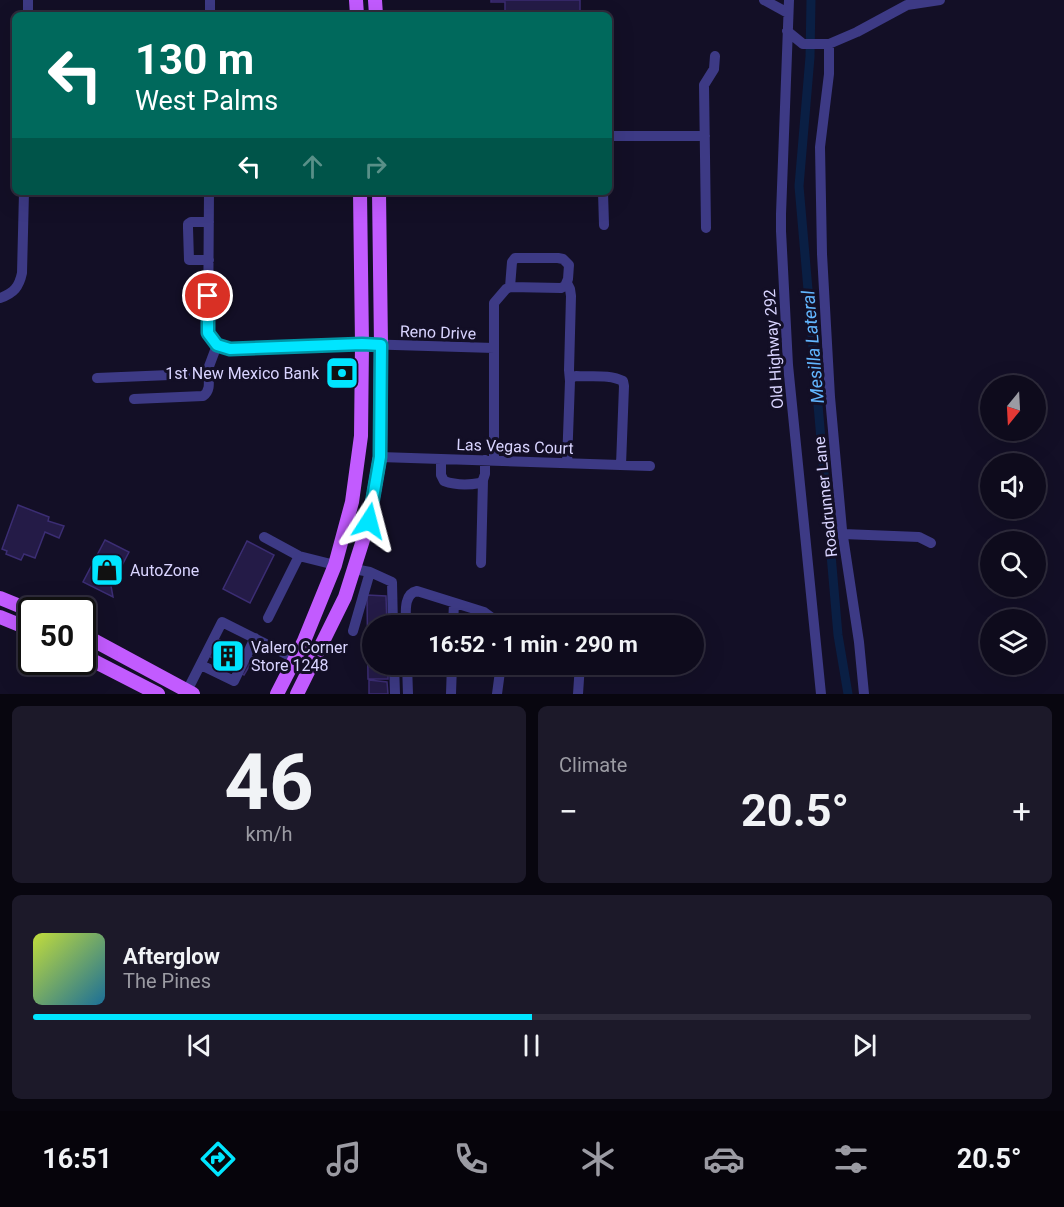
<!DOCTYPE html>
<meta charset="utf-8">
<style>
body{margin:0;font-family:Roboto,sans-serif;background:#1c1929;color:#f1f3f6;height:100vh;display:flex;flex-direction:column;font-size:22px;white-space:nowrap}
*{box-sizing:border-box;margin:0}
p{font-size:20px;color:#9b9ba3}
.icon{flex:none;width:33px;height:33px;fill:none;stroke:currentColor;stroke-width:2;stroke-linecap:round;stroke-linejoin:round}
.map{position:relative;height:694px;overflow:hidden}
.details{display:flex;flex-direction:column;gap:12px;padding:12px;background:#08060f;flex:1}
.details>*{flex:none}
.guide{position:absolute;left:12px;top:12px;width:600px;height:183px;border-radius:9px;box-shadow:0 6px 24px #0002,0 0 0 2px #2e2b3b;background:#00695c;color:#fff;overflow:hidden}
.needle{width:39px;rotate:198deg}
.tools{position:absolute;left:980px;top:375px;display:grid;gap:12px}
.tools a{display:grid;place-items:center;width:66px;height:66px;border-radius:50%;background:#0e0b1c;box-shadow:0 6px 24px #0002,0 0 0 2px #2e2b3b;font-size:30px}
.speed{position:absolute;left:18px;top:597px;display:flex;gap:12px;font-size:30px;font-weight:700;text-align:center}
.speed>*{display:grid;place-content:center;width:78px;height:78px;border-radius:50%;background:#0e0b1c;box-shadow:0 6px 24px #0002,0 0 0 2px #2e2b3b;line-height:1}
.speed .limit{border:3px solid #111;border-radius:9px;background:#fff;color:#111}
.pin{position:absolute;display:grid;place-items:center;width:51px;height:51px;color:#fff;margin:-26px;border:3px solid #fff;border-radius:50%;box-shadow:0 2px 6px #0007}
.me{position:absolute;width:66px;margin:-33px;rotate:9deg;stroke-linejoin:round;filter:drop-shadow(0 0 4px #0008)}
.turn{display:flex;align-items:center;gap:21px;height:126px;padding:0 24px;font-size:27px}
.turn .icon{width:78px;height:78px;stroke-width:2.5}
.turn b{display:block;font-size:42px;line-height:51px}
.lanes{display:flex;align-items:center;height:57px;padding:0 24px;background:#0003;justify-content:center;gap:30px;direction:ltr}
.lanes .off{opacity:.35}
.big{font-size:45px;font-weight:700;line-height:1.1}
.details .widget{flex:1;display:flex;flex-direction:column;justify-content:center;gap:9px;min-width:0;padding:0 21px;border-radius:9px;background:#1c1929}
.details .dial{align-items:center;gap:0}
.dial b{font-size:78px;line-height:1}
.song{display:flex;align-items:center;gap:18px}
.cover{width:72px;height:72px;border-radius:9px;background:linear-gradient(135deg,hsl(70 70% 55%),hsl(200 70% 35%))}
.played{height:6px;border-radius:3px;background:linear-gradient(90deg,#00e5ff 50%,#2e2b3b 50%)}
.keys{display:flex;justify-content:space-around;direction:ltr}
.heat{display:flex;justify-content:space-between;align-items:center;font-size:33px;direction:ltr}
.details .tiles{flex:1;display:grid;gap:12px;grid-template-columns:1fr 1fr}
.widget:last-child{grid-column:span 2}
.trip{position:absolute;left:362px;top:615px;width:342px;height:60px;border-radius:30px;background:#0e0b1c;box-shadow:0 6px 24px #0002,0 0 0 2px #2e2b3b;font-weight:700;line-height:60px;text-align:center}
.tab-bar{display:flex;height:96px;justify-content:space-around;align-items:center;background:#06040b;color:#9b9ba3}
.tab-bar .icon{width:42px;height:42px}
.tab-bar .current{color:#00e5ff}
.tab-bar b{font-size:27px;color:#f1f3f6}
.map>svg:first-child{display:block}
</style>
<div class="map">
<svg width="1064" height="694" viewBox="0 0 1064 694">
<rect width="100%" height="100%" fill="#130f26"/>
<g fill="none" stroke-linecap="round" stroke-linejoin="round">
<path stroke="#0a1f44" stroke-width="9" d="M811,0L810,57L799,186L838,635L848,694"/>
</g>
<path fill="#241b47" stroke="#3b2d73" stroke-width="1.5" d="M491,0H580V15H505V2H491Z
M18,505L49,517L48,521L64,526L59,538L45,532L35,558L24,554L21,560L6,554L7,551L2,549Z
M105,540L129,552L111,586L113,597L83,582Z
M247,541L274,555L250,603L223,589Z
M367,595L386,596L387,626H372V664H388V679H368Z
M212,636L254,658L244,675L203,653Z
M369,680L387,682L388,694H369Z"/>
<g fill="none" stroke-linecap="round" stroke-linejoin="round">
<path stroke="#3d3a85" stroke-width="10" d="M764,0L788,13
M789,0L781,214V231L788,365L821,694
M28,15V0
M210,15V0
M787,31L803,44H829L857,32L907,5L940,0
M829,44V74L820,147L822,254L830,397L842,530L859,642L864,694
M609,136H705
M209,192L208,333L217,345L230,349L362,344L494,348
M603,192L604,225
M706,228L704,85L714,69L715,56
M209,260H189L188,228V224L191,222H209
M567,283L570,289L571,296L569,370L570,381
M0,298C14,293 19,287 22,273L24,192
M97,378L194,374L202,372L208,369L217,345
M134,399L203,396C212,390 208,379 208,369
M380,457L650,466
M441,459V475L444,481C455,485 469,485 480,483L483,480L485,474V460
M494,460V303L506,289L510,287L561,288L565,286L568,279L569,265L563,259L558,258H515L512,262L510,287
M567,463L570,381L572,377L576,376C591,377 610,374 623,381L624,386L621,465
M843,534L919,537L931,543
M264,537L299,556L335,565
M481,563L483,480
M354,569L370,572L392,582L393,626
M268,618L299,556
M406,626C406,613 403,594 417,591L484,612L503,626
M453,626L454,603
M353,631L370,572
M394,664L395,694
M407,664L408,694
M201,665L234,681L255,638
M187,691L222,622L296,659
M451,694L452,664
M497,694L501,664
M578,694L580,664"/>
<path stroke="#c25bff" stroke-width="14" d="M356,0L357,15
M375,0L376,15
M0,598L32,611
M0,617L32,630
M82,634L193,694
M82,655L158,694
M277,694L304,641L335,565L352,502L361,436L362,344L360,192
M297,694L345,597L369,521L380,457L381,345L379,192"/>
</g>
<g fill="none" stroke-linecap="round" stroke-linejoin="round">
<defs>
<path id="route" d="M208,296V333L217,345L230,349L362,344L381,345L380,457L369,521"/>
</defs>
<use href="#route" stroke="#0095a6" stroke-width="15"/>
<use href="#route" stroke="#00e5ff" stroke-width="10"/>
</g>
<defs>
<symbol id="bank-square" viewBox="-11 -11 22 22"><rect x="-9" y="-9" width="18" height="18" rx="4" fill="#00e5ff" stroke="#130f26"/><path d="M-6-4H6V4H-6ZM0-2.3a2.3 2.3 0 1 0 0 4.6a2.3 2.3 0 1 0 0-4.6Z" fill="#111"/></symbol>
<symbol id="shop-square" viewBox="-11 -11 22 22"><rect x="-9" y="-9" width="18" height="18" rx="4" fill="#00e5ff" stroke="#130f26"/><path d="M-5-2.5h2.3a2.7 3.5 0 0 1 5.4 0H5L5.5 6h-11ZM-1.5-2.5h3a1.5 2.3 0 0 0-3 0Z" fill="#111"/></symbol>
<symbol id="building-square" viewBox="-11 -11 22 22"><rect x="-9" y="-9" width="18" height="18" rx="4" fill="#00e5ff" stroke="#130f26"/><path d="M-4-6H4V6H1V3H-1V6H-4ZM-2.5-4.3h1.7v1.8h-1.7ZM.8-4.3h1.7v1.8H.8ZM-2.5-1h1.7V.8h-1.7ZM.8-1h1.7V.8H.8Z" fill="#111"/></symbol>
</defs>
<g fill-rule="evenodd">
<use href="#bank-square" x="323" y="354" width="38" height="38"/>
<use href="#shop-square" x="88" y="551" width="38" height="38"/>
<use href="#building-square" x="209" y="637" width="38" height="38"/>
</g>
<g text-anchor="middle" stroke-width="6" stroke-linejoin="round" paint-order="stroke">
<g font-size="16" fill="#d9d4ff" stroke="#130f26">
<text transform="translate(438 332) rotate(2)" y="6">Reno Drive</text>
<text transform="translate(773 349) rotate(-94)" y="6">Old Highway 292</text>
<text transform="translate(515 446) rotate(2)" y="6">Las Vegas Court</text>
<text transform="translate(825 497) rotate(-96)" y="6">Roadrunner Lane</text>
</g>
<g font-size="16" fill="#d9d4ff" stroke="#130f26" text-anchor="start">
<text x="319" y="379" text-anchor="end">1st New Mexico Bank</text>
<text x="130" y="576">AutoZone</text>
<text x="251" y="653">Valero Corner<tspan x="251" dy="18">Store 1248</tspan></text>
</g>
<g font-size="18" font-style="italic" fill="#62b6ff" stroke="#130f26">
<text transform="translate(813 347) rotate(-95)" y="6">Mesilla Lateral</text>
</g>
</g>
</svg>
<div class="tools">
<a><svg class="needle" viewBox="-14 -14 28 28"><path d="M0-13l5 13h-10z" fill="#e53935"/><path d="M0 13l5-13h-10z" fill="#9b9ba3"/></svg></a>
<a><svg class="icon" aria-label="sound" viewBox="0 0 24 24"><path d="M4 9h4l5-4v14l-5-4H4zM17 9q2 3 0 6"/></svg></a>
<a><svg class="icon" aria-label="search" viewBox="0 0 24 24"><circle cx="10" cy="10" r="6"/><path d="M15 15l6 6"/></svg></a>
<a><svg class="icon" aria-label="layers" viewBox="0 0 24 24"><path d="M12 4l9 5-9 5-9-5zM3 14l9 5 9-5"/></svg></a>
</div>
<div class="speed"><div class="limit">50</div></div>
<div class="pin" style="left:208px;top:296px;background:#d93025"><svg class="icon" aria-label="arrive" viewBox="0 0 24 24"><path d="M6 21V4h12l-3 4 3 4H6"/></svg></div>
<svg class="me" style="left:369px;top:521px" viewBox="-20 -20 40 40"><path d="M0-17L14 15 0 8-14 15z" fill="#00e5ff" stroke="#fff" stroke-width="4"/></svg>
<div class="trip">16:52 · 1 min · 290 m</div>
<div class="guide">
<div class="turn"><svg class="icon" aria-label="left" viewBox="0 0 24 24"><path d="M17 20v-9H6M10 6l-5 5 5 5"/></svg><div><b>130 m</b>West Palms</div></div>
<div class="lanes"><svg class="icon" aria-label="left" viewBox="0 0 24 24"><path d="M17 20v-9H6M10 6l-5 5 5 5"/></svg><svg class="icon off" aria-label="ahead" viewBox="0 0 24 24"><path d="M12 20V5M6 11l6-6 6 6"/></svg><svg class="icon off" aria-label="right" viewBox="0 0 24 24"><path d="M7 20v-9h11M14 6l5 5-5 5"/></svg></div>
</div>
</div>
<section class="details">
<div class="tiles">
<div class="widget dial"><b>46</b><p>km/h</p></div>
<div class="widget"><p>Climate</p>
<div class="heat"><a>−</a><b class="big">20.5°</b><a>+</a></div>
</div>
<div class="widget">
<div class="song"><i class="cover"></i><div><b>Afterglow</b><p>The Pines</p></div></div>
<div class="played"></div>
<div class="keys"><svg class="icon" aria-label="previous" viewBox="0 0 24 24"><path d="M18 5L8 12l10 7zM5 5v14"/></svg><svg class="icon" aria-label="pause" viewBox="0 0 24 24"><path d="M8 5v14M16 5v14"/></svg><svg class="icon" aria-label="next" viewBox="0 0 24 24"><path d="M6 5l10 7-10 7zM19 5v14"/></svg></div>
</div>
</div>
</section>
<nav class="tab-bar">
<b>16:51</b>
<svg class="icon current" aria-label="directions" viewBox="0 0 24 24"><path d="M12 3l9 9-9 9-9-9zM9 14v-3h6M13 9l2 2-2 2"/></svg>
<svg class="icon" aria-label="music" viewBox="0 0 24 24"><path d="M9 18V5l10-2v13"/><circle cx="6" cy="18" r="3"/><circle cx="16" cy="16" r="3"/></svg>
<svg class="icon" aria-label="phone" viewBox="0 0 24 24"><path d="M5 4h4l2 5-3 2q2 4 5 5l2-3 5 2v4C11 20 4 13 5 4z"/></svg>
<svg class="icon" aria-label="climate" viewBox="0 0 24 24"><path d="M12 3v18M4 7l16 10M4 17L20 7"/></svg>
<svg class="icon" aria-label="car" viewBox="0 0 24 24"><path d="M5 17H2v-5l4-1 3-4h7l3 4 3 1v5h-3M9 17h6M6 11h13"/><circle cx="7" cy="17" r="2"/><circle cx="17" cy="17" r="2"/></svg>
<svg class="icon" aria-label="filters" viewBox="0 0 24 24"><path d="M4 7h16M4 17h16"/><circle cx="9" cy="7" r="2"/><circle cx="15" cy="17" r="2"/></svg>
<b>20.5°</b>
</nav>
